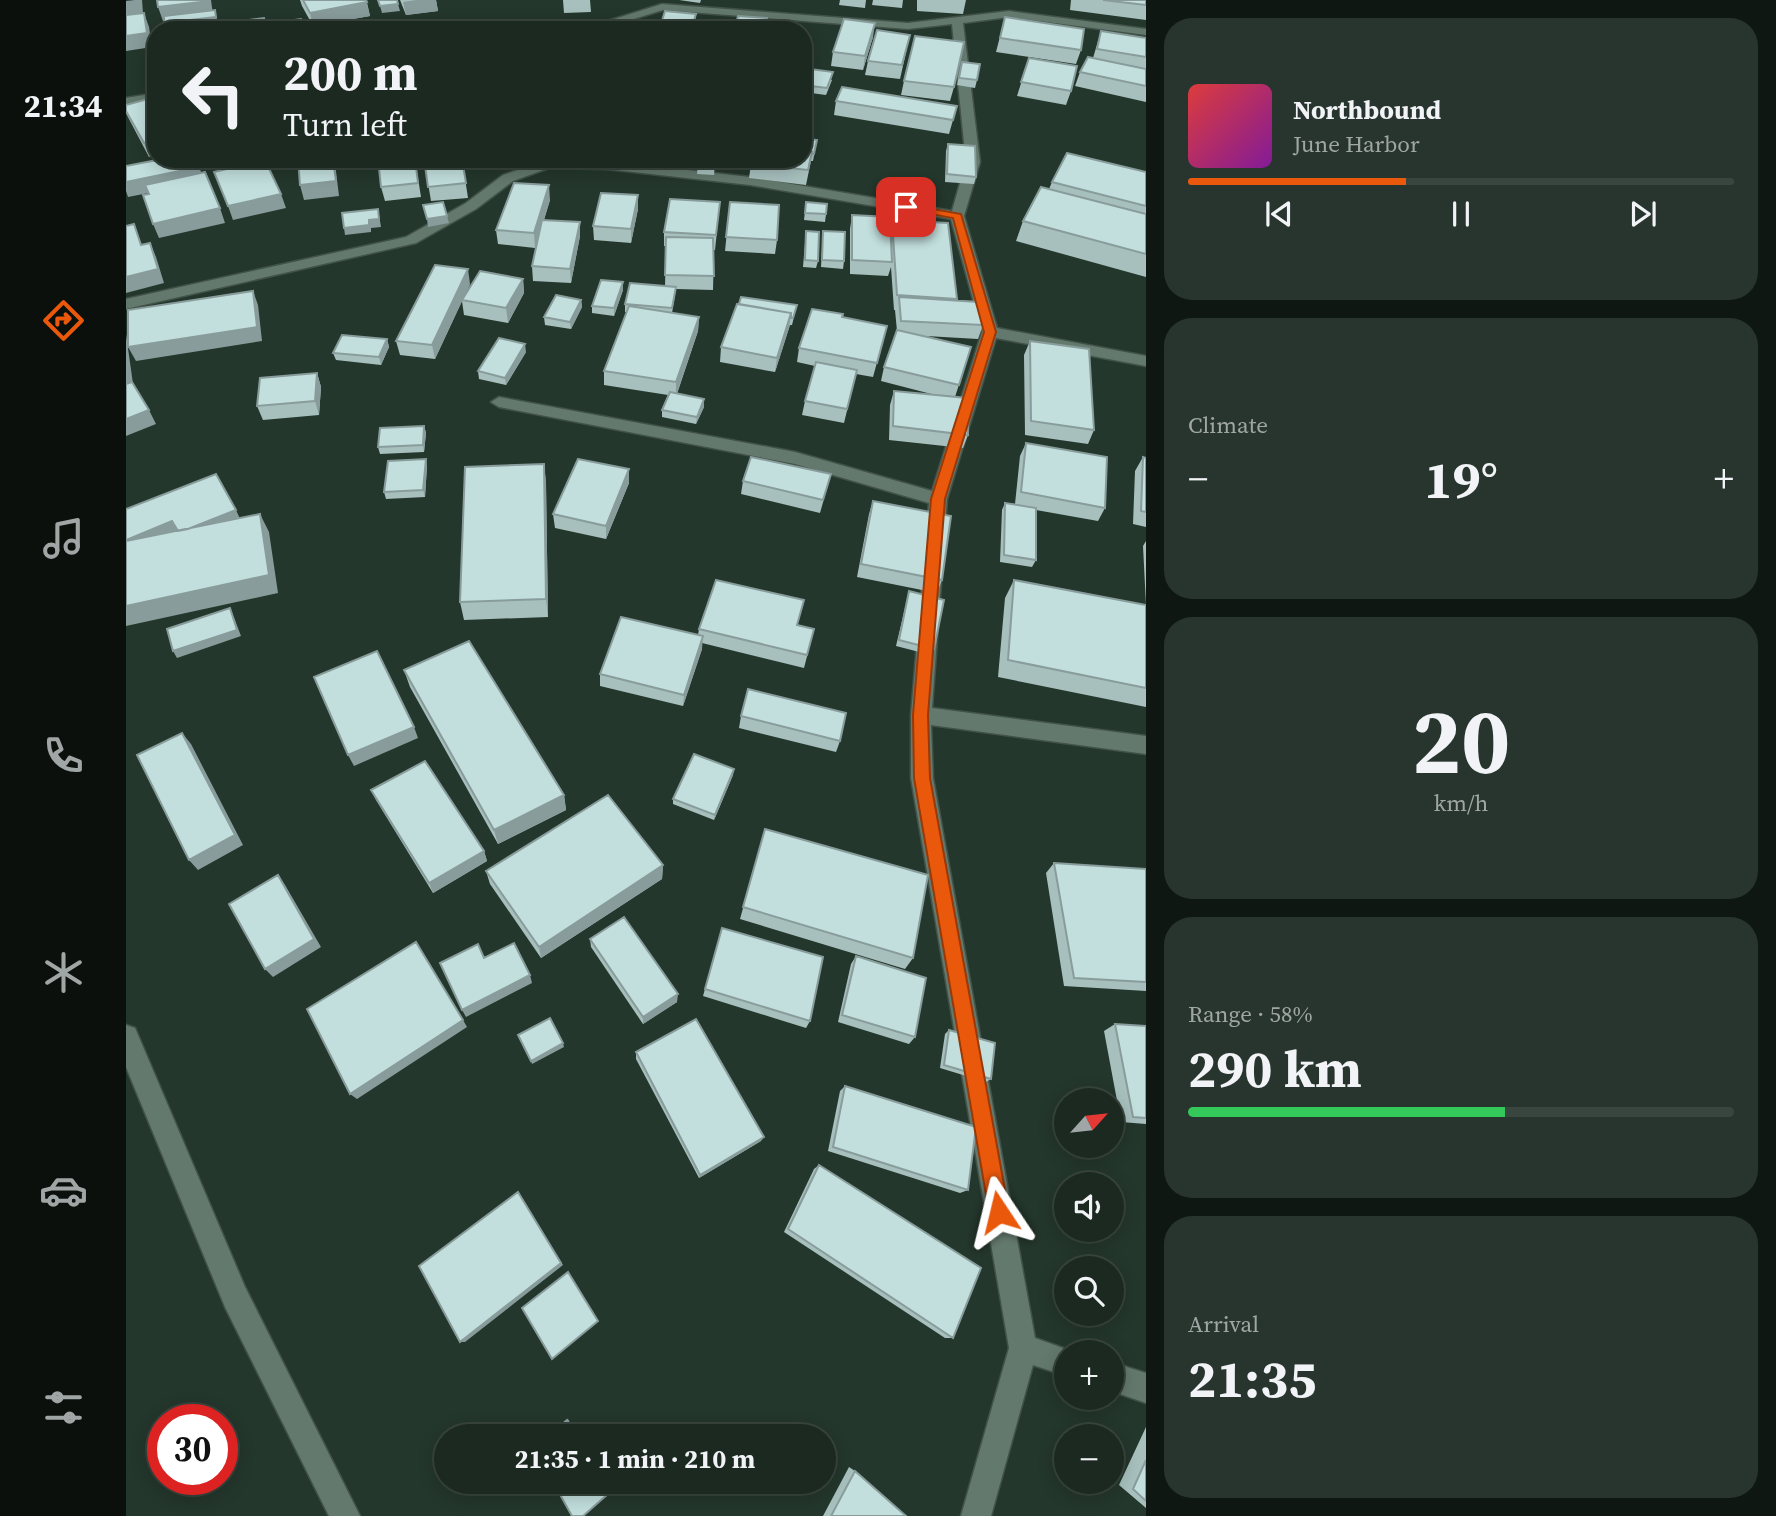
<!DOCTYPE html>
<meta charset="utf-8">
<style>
body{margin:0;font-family:"Source Serif 4",serif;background:#28352e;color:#f1f3f6;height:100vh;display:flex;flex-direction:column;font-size:26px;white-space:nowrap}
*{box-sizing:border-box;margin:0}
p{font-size:23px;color:#a0a6a5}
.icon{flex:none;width:38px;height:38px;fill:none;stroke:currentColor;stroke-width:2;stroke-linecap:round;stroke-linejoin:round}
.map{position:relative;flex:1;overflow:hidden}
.sheet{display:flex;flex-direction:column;gap:18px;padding:18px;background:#0f1712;width:630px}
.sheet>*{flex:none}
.top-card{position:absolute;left:21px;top:21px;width:665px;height:147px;border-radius:28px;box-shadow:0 4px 18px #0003,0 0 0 2px #39453f;background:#1b2921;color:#f1f3f6;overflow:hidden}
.needle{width:46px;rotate:63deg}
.fabs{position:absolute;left:928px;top:1088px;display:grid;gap:14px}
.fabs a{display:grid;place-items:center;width:70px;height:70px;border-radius:50%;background:#1b2921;box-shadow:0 4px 18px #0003,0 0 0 2px #39453f;font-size:35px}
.speed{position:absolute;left:21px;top:1404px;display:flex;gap:14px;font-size:35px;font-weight:700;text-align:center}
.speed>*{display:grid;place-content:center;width:91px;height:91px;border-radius:50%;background:#1b2921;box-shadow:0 4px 18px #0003,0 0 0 2px #39453f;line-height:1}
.speed .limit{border:10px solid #d22;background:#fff;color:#111}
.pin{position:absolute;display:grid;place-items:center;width:60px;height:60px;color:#fff;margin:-30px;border-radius:14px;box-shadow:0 4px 10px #0006}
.me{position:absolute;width:77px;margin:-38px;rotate:350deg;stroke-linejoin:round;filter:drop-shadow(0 0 5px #0008)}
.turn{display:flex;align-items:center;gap:24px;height:147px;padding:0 21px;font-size:32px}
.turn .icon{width:91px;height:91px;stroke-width:2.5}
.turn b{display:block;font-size:49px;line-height:60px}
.big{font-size:52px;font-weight:700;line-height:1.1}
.sheet .widget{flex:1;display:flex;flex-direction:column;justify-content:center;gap:10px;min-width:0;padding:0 24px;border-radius:28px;background:#28352e}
.sheet .dial{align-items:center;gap:0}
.dial b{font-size:91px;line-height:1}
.song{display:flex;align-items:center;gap:21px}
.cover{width:84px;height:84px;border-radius:10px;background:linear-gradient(135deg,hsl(0 70% 55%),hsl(290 70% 35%))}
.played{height:7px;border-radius:4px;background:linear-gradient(90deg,#ea580c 40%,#39453f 40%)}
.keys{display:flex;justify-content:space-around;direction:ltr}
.heat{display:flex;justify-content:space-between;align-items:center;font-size:38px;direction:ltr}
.charge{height:10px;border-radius:5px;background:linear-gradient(90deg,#34c759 58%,#39453f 0)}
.trip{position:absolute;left:308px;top:1424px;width:402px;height:70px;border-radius:35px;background:#1b2921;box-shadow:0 4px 18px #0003,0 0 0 2px #39453f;font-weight:700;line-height:70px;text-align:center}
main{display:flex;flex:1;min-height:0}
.dock{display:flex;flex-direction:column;width:126px;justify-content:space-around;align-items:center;background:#0b100d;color:#a0a6a5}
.dock .icon{width:49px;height:49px}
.dock .selected{color:#ea580c}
.dock b{font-size:32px;color:#f1f3f6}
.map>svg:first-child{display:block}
</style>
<main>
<nav class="dock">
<b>21:34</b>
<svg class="icon selected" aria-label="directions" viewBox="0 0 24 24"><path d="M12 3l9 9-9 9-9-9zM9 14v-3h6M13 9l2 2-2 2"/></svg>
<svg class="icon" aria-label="music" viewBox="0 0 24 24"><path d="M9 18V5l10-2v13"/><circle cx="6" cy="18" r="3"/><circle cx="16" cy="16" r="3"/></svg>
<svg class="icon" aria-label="phone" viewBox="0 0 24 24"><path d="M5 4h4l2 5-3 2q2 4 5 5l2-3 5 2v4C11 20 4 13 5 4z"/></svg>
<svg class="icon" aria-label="climate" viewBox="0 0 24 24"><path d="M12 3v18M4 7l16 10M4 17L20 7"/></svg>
<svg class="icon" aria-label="car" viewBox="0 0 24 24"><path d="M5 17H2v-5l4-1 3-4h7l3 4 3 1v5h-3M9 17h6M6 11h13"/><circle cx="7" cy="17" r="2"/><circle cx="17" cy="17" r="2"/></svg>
<svg class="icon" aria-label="filters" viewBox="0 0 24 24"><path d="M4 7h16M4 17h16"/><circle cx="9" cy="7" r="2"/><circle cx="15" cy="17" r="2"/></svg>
</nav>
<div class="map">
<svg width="1020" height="1516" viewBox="0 0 1020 1516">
<rect width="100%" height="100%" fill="#24372c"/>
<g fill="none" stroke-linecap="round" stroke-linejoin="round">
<defs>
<path id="street" d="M536,4L782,23L883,11L1020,29V35L883,17L837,23L854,162L838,216L871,328L1020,356V366L870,338L821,499L806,708L1020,736V754L805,725L807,778L909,1338L951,1353H940V1376L907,1365L865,1516H835L883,1348L785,778V715L803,503L669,464L373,407L365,402L373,397L669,452L806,491L856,332L825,219L624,185L480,169L423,168L387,181L350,209L290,243L0,309V299L280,237L340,203L377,175L422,160L480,161L624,177L826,211L840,162L826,24L782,29L537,10L472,30H453Z
M30,93V101L0,106V98Z
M0,1025L9,1028L119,1287L234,1516H203L99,1307L0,1067Z
M985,1362L1020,1373V1403L985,1391Z"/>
</defs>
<use href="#street" stroke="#415249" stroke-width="3"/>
<use href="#street" fill="#64796d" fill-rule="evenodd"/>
</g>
<path fill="#a7c0be" d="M174,0H240L244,16L187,26L176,6Z
M274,0H310L312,11L280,15Z
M437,0H464L465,12L438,13Z
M553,0H575L574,3Z
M714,0H740L739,8L713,5Z
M747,0H777L776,8L746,5Z
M791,0H840L837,14L791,11Z
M945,0H1020V20L944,10Z
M879,17L955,50L950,64L870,52Z
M975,31L1020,38V102L949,86L954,72L967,58Z
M747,37L737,70L705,66L707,52Z
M781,48L774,79L739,75L742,61Z
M903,58L945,91L940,105L891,96Z
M836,62L851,80L849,88L831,85Z
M677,68L706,80L700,95L677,92Z
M778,81L828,87L824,101L775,95Z
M29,97L23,157L3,119L0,113V105Z
M710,101L831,106L823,134L708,115Z
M691,140L687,161H685L680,185L623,178L625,164Z
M822,144L850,177L848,184L819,182L820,151Z
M289,159L295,197L259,201L255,187Z
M298,159H336L342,198L305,201Z
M503,159H536L534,164Z
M556,159H597L594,165L589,164L588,175L571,174L572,162Z
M1020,172V277L890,241L897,221L923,189L926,182Z
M512,195V209L505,243L468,240L467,226Z
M424,200L418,220L454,222V236L445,283L407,281L406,266L413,235L409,248L372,244L370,230Z
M594,202L589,250H588L587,290L550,289L546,313L573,317L572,331L551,394L578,407L570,424L536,417V410L542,395L478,385V371L501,312H499V304L539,286L540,246H538V232Z
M604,202L651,240L649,254L599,251Z
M680,202L700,214L699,222L678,220Z
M726,215L765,225L766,220L831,299L830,300L857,325L852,339L800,336L845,347L829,397L842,435L837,448L763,440L764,405L768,391L813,396L755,381L758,367L771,331L769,310H768L765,267L762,276L724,274V229Z
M680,231L692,261L690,268L677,267Z
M697,231L718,261L717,269L695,267Z
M397,279L398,293L382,323L338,315L336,301L309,359L274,355L270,341L344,284L337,299Z
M497,290L488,316L466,313V306Z
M455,300L456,307L445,329L419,325L418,317Z
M671,305L666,325H664L649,372L594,362L595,347Z
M717,317L761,326L747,377L730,374L718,423L676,415L679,401L689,366L671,362L673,348Z
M261,339L263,347L255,365L210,360L207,353Z
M904,341L968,430L962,444L899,435L898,355Z
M400,352L380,385L353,379L352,371Z
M191,373L195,387L193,415L137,420L131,406Z
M298,426L300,433L298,452L254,454L252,447Z
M900,443L979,508L972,521L910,510V560L906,567L874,562L876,510L879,503L889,504L894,456Z
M1017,457L1020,458V527L1007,524L1009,471Z
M300,459L301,466L299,497L260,499L258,492Z
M418,464L420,483L422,617L338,620L334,602Z
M503,469V483L480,539L429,528L427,514Z
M705,474L694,513L615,494L617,481Z
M747,501L816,580L811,593L731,577L743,514Z
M1020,541V605L1017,546Z
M888,580L1020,605V707L872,677L879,598Z
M783,591L808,649L805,655L770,646Z
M672,625L688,629L678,668L576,643V649L557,706L474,686V674L572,635L573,629Z
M278,670L438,795L440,810L372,844L284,687Z
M615,716L714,741L710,752L613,728Z
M607,775L588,820L547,804V799Z
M245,790L358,851L361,861L307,893L250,800Z
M639,829L787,958L779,969L614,919Z
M928,863L1020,869V991L938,986L920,873Z
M537,865L536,879L415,958L364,884L360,871Z
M464,939L551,1002L517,1024L465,947Z
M730,956L789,1037L783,1044L712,1022L725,964Z
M579,989L684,1021L680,1028L577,996Z
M989,1024L1020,1026V1124L995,1122L978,1031Z
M823,1030L865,1079L860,1082L814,1068L819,1034Z
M510,1052L635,1141L573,1178L510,1059Z
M719,1086L842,1190L834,1193L702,1151L714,1091Z
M693,1165L827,1338H819L658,1232L688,1169Z
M1020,1427V1508L993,1485Z
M723,1467L729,1471L780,1516H697Z"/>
<path fill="#889c9b" d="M9,0H16L17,13L0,16V1Z
M85,0L87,15L37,21L32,7Z
M290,0H310L312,11L280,15L277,2Z
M241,2L244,16L187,26L184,13Z
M272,4L274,11L256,13L254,6Z
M89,10L92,24L41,30L38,23Z
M18,13L23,27L26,47L0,51V36Z
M570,14L569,30H565Z
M749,23L747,37L737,70L739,56Z
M30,139V155L23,157L18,143Z
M71,159L78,182L2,197L0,191V182Z
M109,159H162L163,163L94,178L89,163Z
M188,159H227L209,163L213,196L178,200L174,185Z
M423,185L424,200L409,248L408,233Z
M155,194L160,208L107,220L102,206Z
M512,195V209L505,243V229Z
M94,208L99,223L33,238L27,224Z
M252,209L255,227L245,228V232L219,235L218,228L243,220Z
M321,216L323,223L302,227L301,219Z
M454,222V236L445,283L444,269Z
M24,243L30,257L38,283L0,293V277Z
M342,269L344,284L309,359L306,345Z
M397,279L398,293L382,323L380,308Z
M497,282V290L488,316V308Z
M127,291L132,305L136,341L10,361L2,347Z
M455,300L456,307L445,329L444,322Z
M665,313L663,328L649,372L651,358Z
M573,317L572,331L550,396V382Z
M0,334L8,391L0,392Z
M261,339L263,347L255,365L253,357Z
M399,344L400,352L380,385L379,378Z
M191,373L195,387L193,415L189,401Z
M578,399V407L570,424L571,417Z
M23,410L30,424L0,436V419Z
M298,426L300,433L298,452L297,445Z
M300,459L301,466L299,497L297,490Z
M418,464L420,483L422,617L420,599Z
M503,469V483L480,539V526Z
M110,510L116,523L52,532Z
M134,514L143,532L152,593L0,626V606Z
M46,521L54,535L0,556V540Z
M104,608L107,615L115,636L51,658L47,651Z
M577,636L576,649L557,706L558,695Z
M288,727L292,738L228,766L222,755Z
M56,733L65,744L117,845L72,870L63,860Z
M608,769L607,775L588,820L589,815Z
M438,795L440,810L372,844L368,830Z
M358,851L361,861L307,893L303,883Z
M537,865L536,879L415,958L413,947Z
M152,875L159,885L195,947L147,977L139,969Z
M404,975L406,983L340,1017L336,1010Z
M552,994L551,1002L517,1024V1017Z
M337,1020L341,1027L231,1099L224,1094Z
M437,1043L438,1047L406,1064L405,1061Z
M638,1137L635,1141L573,1178L574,1175Z
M392,1192L437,1265L339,1342H334Z
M442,1419L452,1437H451L441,1420Z"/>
<path fill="#c2dfdd" stroke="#889c9b" stroke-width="2" d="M31,0H83V1L32,7Z
M177,0H240L241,2L184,13Z
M252,0H271L272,4L254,6Z
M977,0H1020V5Z
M89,10L90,17L38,23V16Z
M539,11L570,14L565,30H533Z
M18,13L21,33L0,36V15Z
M612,16L641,18L637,30H608Z
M879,17L958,29L955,50L874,38Z
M138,18L140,30H109L108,22Z
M175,19L177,30H146L145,23Z
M718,19L749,23L739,56L707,52Z
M367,20L375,29L328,30L327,29Z
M323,24L327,30H305L303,27Z
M751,30L784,35L776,65L742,61Z
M975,31L1020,38V57L971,49Z
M789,36L838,42L828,87L778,81Z
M962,57L1020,69V86L954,72Z
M903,58L951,66L945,91L895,82Z
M836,62L854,64L851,80L833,78Z
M677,68L707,72L701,88L677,85Z
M716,87L831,106L827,120L710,101Z
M29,97L30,99V139L18,143L0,111V105Z
M677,138L691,140L688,154H686V152L677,151Z
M822,144L849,146L850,177L821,174Z
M677,151L686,152L682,170L625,164L626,159H677Z
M941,153L1020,172V206L926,182Z
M36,159H71L73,167L0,182V166Z
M88,159H109L89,163Z
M172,159H207L210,181L174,185Z
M252,159H289L292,183L255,187Z
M298,159H336L340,183L302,187Z
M572,159H589V167L572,166Z
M139,160L155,194L102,206L88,172Z
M79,172L94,208L27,224L17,195L23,194L19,185Z
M388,183L423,185L408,233L370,230Z
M915,187L1020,214V254L897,221Z
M475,193L512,195L505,229L467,226Z
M544,199L594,202L590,235L538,232Z
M317,202L321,216L301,219L297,205Z
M604,202L653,205L651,240L600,237Z
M680,202L701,204L700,214L679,213Z
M252,209L253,219L243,220V225L218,228L216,213Z
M726,215L764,217L766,262L726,260Z
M416,220L454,222L444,269L406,266Z
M766,220L822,223L831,299L771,295Z
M8,224L15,245L24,243L32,269L0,277V226Z
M680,231L693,232L692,261L679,260Z
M697,231L719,232L718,261L696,260Z
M540,237L587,238L588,276L539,275Z
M309,265L342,269L306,345L270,341Z
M354,271L397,279L380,308L336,300Z
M475,280L497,282L488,308L466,306Z
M504,283L550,287L546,308L499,304Z
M127,291L131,327L2,347V310Z
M430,295L455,300L444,322L418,317Z
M615,297L671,305L667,318H665V313L613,304Z
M773,297L853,302L857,325L775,321Z
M611,304L665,313L651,358L595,347Z
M503,306L573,317L550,382L478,371Z
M686,309L717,314L716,317L761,326L751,363L673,348Z
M771,330L845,347L833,385L758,367Z
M216,335L261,339L253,357L207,353Z
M373,338L399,344L379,378L352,371Z
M904,341L963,349L968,430L905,421Z
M690,362L731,370L721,409L679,401Z
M191,373L189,401L131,406L134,378Z
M6,382L23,410L0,419V384Z
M768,391L841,398L842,435L767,426Z
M544,392L578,399L571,417L536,410Z
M298,426L297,445L252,447L254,428Z
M900,443L981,457L979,508L895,492Z
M625,457L705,474L697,500L617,481Z
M1017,457L1020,458V512L1015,511Z
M300,459L297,490L258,492L262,461Z
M452,459L503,469L480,526L427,514Z
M418,464L420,599L334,602L339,467Z
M90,474L110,510L62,529L52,531L46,521L0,540V509Z
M747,501L825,516L816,580L735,564Z
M879,503L910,508V560L878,555Z
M134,514L143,575L0,606V541Z
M590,580L678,600L671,625L688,629L681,655L573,629Z
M888,580L1020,605V688L882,660Z
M783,591L818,600L808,649L773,640Z
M104,608L111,630L47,651L41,629Z
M495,617L577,636L558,695L474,674Z
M343,641L438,795L368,830L278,670Z
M251,651L288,727L222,755L188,677Z
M622,689L720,713L714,741L615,716Z
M56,733L109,835L63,860L11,755Z
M568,754L608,769L589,815L547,799Z
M299,761L358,851L303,883L245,790Z
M482,795L537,865L413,947L360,871Z
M639,829L802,875L787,958L617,907Z
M928,863L1020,869V982L948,978Z
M152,875L188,939L139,969L103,904Z
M498,917L552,994L517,1017L464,939Z
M596,928L697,957L684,1021L579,989Z
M290,942L337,1020L224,1094L181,1009Z
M388,943L404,975L336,1010L314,963L352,944L358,958Z
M730,956L800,978L789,1037L716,1015Z
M424,1018L437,1043L405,1061L392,1035Z
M570,1019L638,1137L574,1175L510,1052Z
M989,1024L1020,1026V1118L1007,1117Z
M823,1030L869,1043L865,1079L818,1065Z
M719,1086L850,1127L842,1190L707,1147Z
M693,1165L855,1268L827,1338L662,1229Z
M392,1192L435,1263L334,1342L293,1266Z
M442,1272L472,1321L426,1359L396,1308Z
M441,1420L451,1437H421Z
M1020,1460V1501L1007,1489Z
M729,1471L780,1516H705Z
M427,1482H476L482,1494L457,1516H446Z"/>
<path fill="#ea580c" stroke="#983908" stroke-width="2" d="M780,204L835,214L870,332L819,499L802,715L804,778L883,1212L880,1219L873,1222L866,1219L863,1212L788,778L787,715L805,499L858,332L827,218L776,209L774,207Z"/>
</svg>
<div class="fabs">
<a><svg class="needle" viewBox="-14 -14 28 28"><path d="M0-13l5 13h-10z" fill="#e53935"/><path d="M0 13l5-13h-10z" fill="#a0a6a5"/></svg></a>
<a><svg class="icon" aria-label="sound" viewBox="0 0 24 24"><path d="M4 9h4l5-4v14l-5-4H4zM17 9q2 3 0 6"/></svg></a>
<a><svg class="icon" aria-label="search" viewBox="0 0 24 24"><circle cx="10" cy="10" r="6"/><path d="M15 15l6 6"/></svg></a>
<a>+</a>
<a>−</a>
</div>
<div class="speed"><div class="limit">30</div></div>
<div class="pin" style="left:780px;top:207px;background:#d93025"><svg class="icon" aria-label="arrive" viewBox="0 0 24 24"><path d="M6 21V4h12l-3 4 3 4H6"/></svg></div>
<svg class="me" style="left:873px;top:1212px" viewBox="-20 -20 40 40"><path d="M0-17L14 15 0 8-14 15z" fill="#ea580c" stroke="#fff" stroke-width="4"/></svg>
<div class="trip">21:35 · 1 min · 210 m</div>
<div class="top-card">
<div class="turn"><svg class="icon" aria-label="left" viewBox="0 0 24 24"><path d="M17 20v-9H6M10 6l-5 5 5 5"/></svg><div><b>200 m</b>Turn left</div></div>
</div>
</div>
<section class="sheet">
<div class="widget">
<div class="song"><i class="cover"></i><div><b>Northbound</b><p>June Harbor</p></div></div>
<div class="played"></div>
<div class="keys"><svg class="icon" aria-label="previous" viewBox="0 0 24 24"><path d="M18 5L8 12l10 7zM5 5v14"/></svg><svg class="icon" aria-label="pause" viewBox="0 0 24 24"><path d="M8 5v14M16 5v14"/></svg><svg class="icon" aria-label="next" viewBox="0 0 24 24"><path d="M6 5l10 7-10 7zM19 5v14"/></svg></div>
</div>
<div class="widget"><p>Climate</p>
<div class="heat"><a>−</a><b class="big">19°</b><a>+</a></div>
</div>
<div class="widget dial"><b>20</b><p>km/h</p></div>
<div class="widget"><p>Range · 58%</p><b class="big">290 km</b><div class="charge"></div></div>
<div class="widget"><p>Arrival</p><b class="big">21:35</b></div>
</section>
</main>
